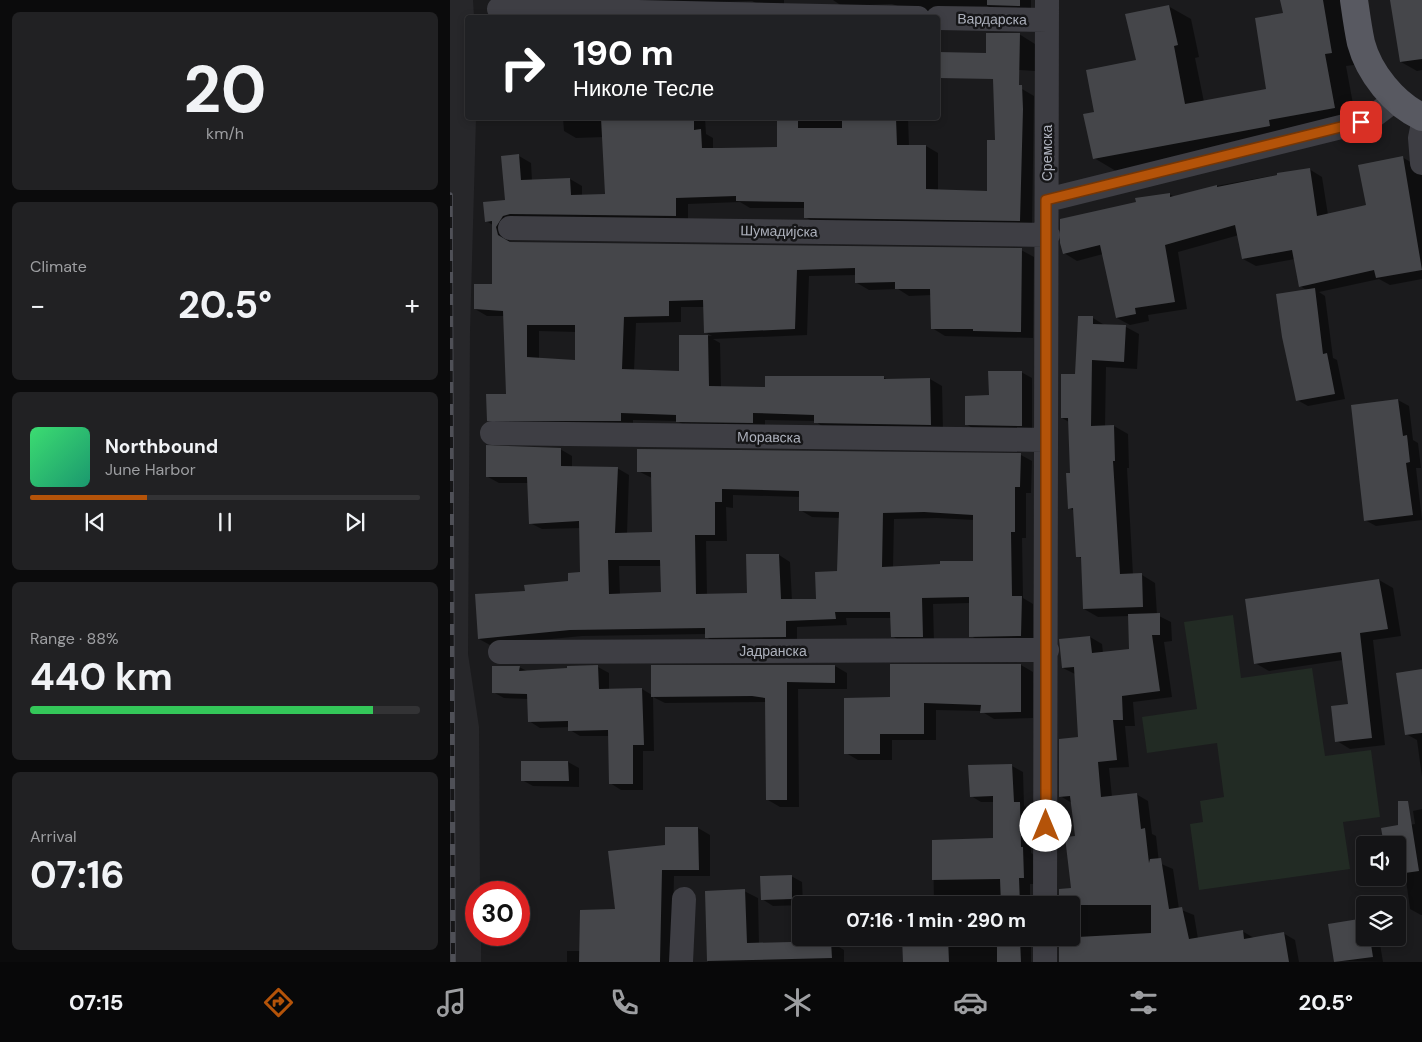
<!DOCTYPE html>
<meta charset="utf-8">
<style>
body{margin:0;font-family:"DM Sans",sans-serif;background:#212123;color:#f1f3f6;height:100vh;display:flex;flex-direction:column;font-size:19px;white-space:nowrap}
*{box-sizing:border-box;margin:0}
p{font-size:16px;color:#9d9ea1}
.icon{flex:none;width:28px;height:28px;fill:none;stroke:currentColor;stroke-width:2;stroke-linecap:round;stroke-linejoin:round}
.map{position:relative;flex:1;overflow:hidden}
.panel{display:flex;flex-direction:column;gap:12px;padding:12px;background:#0b0b0c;width:450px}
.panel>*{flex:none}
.banner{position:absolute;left:15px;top:15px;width:475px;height:105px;border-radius:5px;box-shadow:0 2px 8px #0003,0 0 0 1px #333335;background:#202124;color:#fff;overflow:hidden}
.fabs{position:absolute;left:906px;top:836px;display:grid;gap:10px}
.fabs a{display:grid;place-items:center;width:50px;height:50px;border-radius:5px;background:#141416;box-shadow:0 2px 8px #0003,0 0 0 1px #333335;font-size:25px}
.speed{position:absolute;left:15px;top:881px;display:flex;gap:10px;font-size:25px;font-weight:700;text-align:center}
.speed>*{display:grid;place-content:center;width:65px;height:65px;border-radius:50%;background:#141416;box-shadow:0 2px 8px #0003,0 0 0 1px #333335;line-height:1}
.speed .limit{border:8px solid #d22;background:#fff;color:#111}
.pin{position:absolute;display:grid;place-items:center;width:42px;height:42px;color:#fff;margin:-21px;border-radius:10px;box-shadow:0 2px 8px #0006}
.me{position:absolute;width:55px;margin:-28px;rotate:0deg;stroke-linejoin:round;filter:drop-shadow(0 0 4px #0008)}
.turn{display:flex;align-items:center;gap:18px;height:105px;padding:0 25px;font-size:22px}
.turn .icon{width:65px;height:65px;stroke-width:2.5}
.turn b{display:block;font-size:35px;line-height:42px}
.big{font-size:38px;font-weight:700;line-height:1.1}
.panel .tile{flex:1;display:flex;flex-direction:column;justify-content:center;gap:8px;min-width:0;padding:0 18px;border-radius:8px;background:#212123}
.panel .dial{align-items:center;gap:0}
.dial b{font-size:65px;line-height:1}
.song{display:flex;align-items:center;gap:15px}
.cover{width:60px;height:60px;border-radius:8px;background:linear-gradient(135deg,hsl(140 70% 55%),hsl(160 70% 35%))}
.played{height:5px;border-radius:2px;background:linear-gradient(90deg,#b45309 30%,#333335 30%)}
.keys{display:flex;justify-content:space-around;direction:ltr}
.heat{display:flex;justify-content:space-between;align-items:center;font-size:28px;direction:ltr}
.charge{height:8px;border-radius:4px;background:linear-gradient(90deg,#34c759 88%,#333335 0)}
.trip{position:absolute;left:342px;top:896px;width:288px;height:50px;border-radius:5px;background:#141416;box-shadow:0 2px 8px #0003,0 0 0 1px #333335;font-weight:700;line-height:50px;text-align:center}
.tab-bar{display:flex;height:80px;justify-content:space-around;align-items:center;background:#080809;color:#9d9ea1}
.tab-bar .icon{width:35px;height:35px}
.tab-bar .active{color:#b45309}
.tab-bar b{font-size:22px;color:#f1f3f6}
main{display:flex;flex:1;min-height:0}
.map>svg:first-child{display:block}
</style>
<main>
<section class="panel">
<div class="tile dial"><b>20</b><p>km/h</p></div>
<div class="tile"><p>Climate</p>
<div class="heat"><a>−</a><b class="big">20.5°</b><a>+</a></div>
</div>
<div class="tile">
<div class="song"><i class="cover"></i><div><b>Northbound</b><p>June Harbor</p></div></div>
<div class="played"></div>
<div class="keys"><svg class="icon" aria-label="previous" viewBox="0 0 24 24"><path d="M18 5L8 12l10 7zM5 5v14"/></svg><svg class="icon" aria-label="pause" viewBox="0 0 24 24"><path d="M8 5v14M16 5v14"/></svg><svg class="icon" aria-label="next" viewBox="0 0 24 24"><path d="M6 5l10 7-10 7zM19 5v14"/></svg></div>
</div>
<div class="tile"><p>Range · 88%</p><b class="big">440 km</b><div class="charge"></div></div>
<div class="tile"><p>Arrival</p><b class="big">07:16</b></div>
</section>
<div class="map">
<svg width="972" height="962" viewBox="0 0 972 962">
<rect width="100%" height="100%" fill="#1b1b1d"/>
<path fill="#27272a" d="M0,0H23L24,17L18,18V118H26L20,332L18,654L29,727L30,892H26V935H31V962H0Z"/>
<path fill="#222b24" d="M783,615L791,678L862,668L875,756L921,750L930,817L893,822L900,869L749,890L740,824L753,822L750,801L774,797L767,743L697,753L692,717L747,709L734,622Z"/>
<path fill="#0007" fill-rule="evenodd" d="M97,0H334V7L312,6L302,1L209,4Z
M383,0H581V11H549L537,6H487L486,12L459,10L442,4L392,6Z
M832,0H893L904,65L896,66L906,120L666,171L644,158L646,113L687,61L718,6L741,19L749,57L745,58L754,102L818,90L834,14Z
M941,0H972V70L967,71L951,62Z
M569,34L585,44V71L553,69Z
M572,89L584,96L582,227L367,224L355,217V208H300L290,202L238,204V223L58,236L60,243L571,250L584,257L583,338L495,336L482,328V295L459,296L448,289L419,290L407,283V275L359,276L357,335L263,339L270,343L271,387L316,388L433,377L438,380L480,379L492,386L493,431L377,430L365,421L315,420V429L239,428L227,421L183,420V427H50L38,420L57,395L55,316H37L25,309L43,285V225L36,221L56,202L69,156L81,163L82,181L120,179L132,186V196L156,195L154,137L126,138L114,131L113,118H255L256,134L263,138V149H328V118H458L459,146H476L488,153V191L539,192L546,141ZM231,307H255V332L262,336L230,337V372L184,371L186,323L231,322ZM89,331L126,332V361L89,359Z
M952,157L971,168L972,173V279L940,285L929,279L869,292L875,296L883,358L887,360L895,399L858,406L847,400L858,291L850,286L845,259L806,266L793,259L789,235L728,252L737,309L698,315L699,321L680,325L667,318L653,254L627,261L614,253L719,194L725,197L766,186L859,169L872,177L878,215L918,206Z
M643,318L656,326L676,327L689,334L687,369L656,367L655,427L664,426L678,434L679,468H677L683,575H692L705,583L707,615L721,622L722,641L714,642L722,697L683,702L685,726H675L679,767L659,768L662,797L686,794L698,801L702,834L706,836L709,863L723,869L729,909L744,915L748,939L792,931L804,938L833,933L845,940L849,962H616L610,958V938H621V905H610L622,889L626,837L622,803L610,796L629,738L625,674L613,668L640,637L652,644L653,653L680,650L679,616L648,617L634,609L632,559L628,556L625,511L619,508L621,474L619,422L612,418Z
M571,372L582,378V431H527L516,424L540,397Z
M948,400L959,406L963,440L968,443L971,468H966L972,520L926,526L915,520Z
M110,449L122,456V467L167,468L179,475L177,534L204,533L202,478L188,471L571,455L582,461L581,493H576V538H572L573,598L583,604V642H532L521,636L520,603L483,604L484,643H454L442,636V618H396L397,625L347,627V643H267L256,637V634L132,636L40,645L29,639L76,592L120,582L131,573V528L92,529L80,523L78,483H49L38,477ZM283,495L350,497V510L362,517L390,518L388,572L368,601H342L340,562L329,555L299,594L257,595L256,541H277L276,507L283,508ZM487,518L524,520V562L443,568L444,519ZM169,566H211L212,594L170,595Z
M929,580L943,588L951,636L923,640L935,745L900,749L887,741L900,705L893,660L819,671L805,663Z
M571,665L583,672V718L544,719L531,711L486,710V740H442V760H408L396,753L442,699Z
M385,666L397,673V689H348L349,807H330L318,800L316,702L215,703L203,697L204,751H193V790H171L160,783L159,736H130L120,730V727L90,728L79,721V699L54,698L43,692L69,667L77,671L148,667L159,673V690L192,689L202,695Z
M972,671V777L967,740L956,734Z
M72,762H118L129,768V787L83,786L72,780Z
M562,766L573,772L574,806L581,810V853L583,854L584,884H580V905H484L483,841L544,839V802H531L521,796Z
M972,809V915H971L960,909L956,880L950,881L945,878H948V845H935L932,829L965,824L963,811Z
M248,828L260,835V876H224L222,962H117V951H131L166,910L217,846Z
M341,876L352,882L353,905L323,906L312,899Z
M294,891L308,898L309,944L381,942L394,950V962H258L256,892Z
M915,920V938H929L933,962L885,961Z
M476,938H581V962H454Z"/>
<path fill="#45464a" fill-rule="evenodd" d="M537,0H570V6L537,5Z
M830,0H873L882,53L875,54L885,108L819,120L820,126L643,159L633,114L644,112L636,70L686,60L675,14L719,5L728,45L724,46L735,104L816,89L805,18L833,13Z
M940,0H972V59L950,62Z
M536,33H570L569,85H572L573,109L570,221L354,218V202L286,201V196L226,198V216L60,214L53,216L46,227L48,235L60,242L572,248L571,332L523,331V329H481L480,289H445V282L405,283V268L347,270L345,329L254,333L253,300L219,301V316L174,317L172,369L229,371V335H258L259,386L315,387V376H434V379L480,378L481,425L364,423V415L303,413V423L226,422V415L171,413V421H37L36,394H56L53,311L24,309V284H42V221L35,222L33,202L55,200L51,156L69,154L71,180L120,178L121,195L155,194L151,118H244V130L251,129L252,148H270L327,147V118H348V128H392V118H446L447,145H476V189L537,191V140H545L543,79L488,78V52L536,53ZM77,325H125V360L77,357Z
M953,156L972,270L926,278L924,270L849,287L842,250L792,259L785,225L715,245L725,302L685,308L686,314L666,318L650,245L613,254L610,243V219L686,202L685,198L720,193V197L767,185V187L827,175V173L860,168L867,216L916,205L908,165Z
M865,288L873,354L877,353L885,394L846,401L832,337L826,294Z
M628,316H643V324L676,325L674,362L642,360L641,426L664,425L665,461H663L670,574L692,573L693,607L633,609L631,557H626L623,508L618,509L616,473H620L618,418H611V374H625Z
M538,371H572V426L515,425V396L539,395Z
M948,399L953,436L957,435L960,462L956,463L963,515L914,521L901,405Z
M36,445L111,448V466L168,467L165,533L202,532L201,472H187V449L571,453L570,487H565V532H561L562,596H572L571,636L519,637V597L472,598L473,637H441L440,612H385L386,619L336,621V637L255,638V628L120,630L28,639L25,594L75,591L74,585L118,581V573L130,572L129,521L79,524L77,477H36ZM272,489L349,491V511L389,512L387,571L365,572L366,599H331L329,554H296L297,593L246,594L245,535H265V502H272ZM474,512L523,515V561H490V564L432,567L433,513ZM158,560H210L211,592L159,594Z
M929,579L938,629L910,633L922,738L885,742L881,706L898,704L891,652L804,664L795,599Z
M710,613V635H702L710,691L672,696L673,720H663L667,760L648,762L651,797L687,793L691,829L695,828L699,863L700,859L711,858L719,909L732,907L739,939L793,930L794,939L834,932L839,962H609V938L701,933V905H609V889L621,888L615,837L625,836L620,796L609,797V739L628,737L624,667L612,668L609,639L640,636L642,653L679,649L678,614Z
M440,664H571V712L530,713L531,705L474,703V734H430V754H394V698L440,697Z
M148,665L149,689L192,688L194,745H183V784H159L158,730L118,731V721L78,722L77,694L42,693V666H70L69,671L117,668V666Z
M201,665H385V683L337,682V800H316L315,698L302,696L201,697Z
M972,669V733L955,735L946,673Z
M71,761H118L119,781H71Z
M562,764L564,802H570L571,847H573L574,878H569L570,905H551L550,879L482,880V840L543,838V796L520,797L518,765Z
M948,801H958L969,871L948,874V845H934L931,828L948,825Z
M215,827H248L249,870H212L210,962H129L130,910L165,909L158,851L215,845Z
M342,875V899L311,900L310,876Z
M295,889L297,943L381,941L382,958L257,961L255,891Z
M915,918V938H920L923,957L884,962L878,924Z
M452,938H498L499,962H453Z
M570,939L571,962H547V940Z"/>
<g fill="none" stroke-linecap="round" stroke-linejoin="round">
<path stroke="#3e3e44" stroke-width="24" d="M49,9L468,18
M488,18L597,20
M972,128L970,138L972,163
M597,200L911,122L921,118L946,99
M60,228L598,235
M42,433L596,440
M50,652L597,650
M595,905L597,0
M231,962L234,899
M595,962V938"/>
<path stroke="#585961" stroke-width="28" d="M904,0C906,14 908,29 911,43C919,73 944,104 972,117"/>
<defs>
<path id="rail" d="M0,195L3,962"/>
</defs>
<use href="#rail" stroke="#4f5057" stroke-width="5.5"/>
<use href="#rail" stroke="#161618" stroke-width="4" stroke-dasharray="11" stroke-linecap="butt"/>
</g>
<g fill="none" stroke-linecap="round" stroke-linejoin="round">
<defs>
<path id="route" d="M596,826V200L911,122"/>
</defs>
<use href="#route" stroke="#753606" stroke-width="12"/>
<use href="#route" stroke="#b45309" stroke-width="9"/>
</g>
<g text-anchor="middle" stroke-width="5" stroke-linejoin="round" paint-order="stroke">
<g font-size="14" fill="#adb1bc" stroke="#161618">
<text transform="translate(542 19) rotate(1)" y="5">Вардарска</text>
<text transform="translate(597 153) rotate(-90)" y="5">Сремска</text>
<text transform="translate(329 231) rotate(1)" y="5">Шумадијска</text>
<text transform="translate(319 437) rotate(1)" y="5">Моравска</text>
<text x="323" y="656">Јадранска</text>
</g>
</g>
</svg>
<div class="fabs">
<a><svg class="icon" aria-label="sound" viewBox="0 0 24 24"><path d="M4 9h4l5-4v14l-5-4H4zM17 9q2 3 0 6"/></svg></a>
<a><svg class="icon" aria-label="layers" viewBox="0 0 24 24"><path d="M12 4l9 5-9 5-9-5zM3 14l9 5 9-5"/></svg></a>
</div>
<div class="speed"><div class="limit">30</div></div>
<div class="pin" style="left:911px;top:122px;background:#d93025"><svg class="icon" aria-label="arrive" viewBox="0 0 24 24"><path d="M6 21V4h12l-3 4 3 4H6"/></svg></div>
<svg class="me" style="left:596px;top:826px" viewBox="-20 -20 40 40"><circle r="19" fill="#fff"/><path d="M0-13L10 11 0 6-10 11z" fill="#b45309"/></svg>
<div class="trip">07:16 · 1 min · 290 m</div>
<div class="banner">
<div class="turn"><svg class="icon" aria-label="right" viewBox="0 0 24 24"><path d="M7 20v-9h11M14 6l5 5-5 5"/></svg><div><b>190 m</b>Николе Тесле</div></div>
</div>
</div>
</main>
<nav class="tab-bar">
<b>07:15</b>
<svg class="icon active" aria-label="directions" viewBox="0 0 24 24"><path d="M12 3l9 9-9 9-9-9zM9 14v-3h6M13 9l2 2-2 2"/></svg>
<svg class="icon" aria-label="music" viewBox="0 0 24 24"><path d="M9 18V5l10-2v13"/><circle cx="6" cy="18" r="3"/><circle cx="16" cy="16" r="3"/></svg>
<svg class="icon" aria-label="phone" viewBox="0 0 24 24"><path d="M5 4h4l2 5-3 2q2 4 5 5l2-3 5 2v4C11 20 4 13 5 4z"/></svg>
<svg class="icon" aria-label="climate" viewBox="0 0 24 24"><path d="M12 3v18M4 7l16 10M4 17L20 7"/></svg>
<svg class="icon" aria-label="car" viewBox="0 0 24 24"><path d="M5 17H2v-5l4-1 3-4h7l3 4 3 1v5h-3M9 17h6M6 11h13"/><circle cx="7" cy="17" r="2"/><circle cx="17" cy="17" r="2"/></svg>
<svg class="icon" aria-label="filters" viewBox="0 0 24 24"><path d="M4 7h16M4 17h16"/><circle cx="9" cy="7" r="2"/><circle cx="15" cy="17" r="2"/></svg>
<b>20.5°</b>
</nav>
